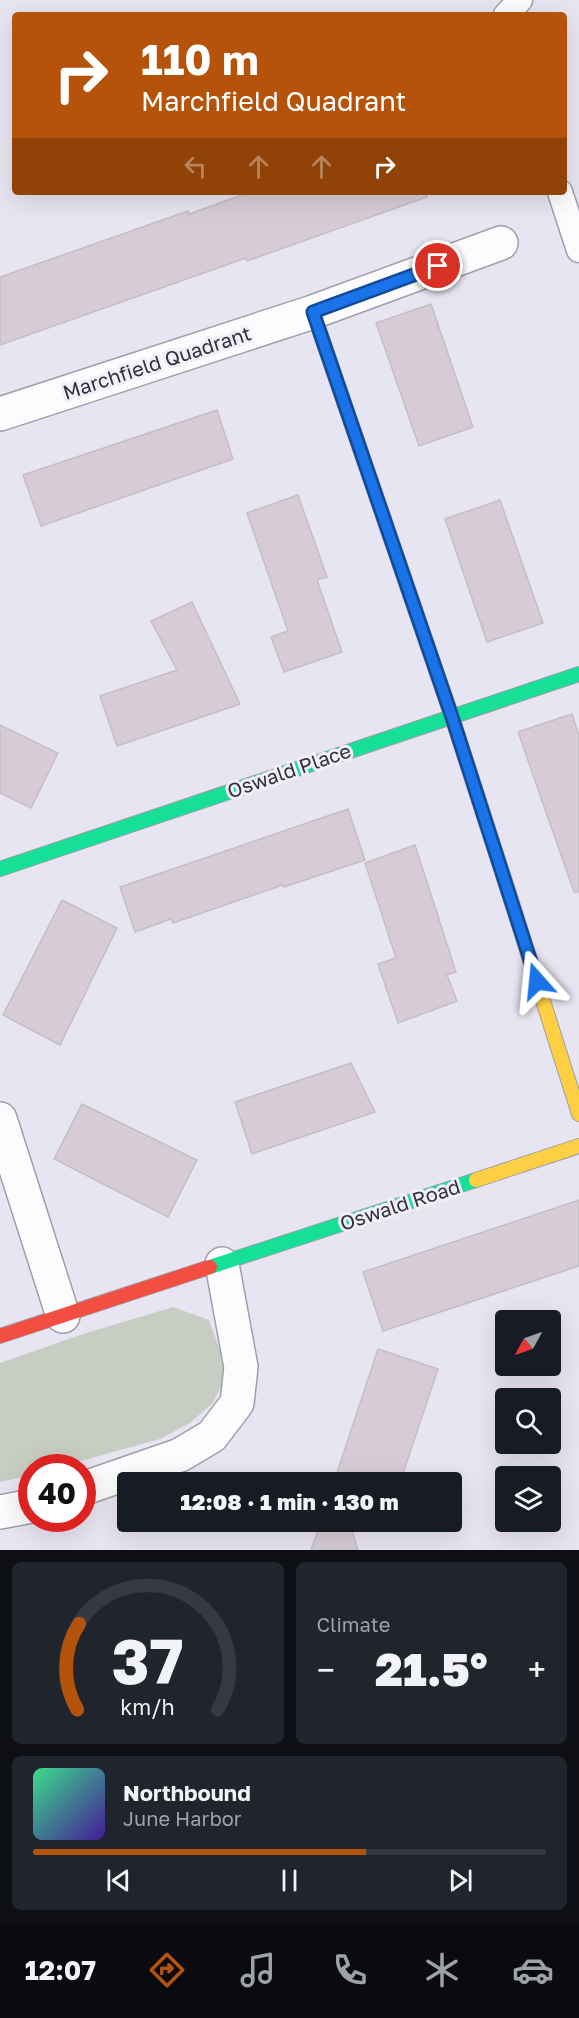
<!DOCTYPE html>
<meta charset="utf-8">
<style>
body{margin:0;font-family:"Golos Text",sans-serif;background:#20242c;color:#f1f3f6;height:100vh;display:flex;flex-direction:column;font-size:22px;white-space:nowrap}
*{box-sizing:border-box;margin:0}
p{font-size:20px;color:#9ea1a6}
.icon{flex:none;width:33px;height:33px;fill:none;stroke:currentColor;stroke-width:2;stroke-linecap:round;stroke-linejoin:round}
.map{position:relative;height:1550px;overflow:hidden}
.side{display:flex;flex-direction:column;gap:12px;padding:12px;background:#0d0f14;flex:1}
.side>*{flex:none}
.hud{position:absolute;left:12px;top:12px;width:555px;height:183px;border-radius:6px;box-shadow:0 6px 24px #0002;background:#b45309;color:#fff;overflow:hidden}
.needle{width:39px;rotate:230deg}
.fabs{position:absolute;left:495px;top:1310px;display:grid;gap:12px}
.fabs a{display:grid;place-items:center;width:66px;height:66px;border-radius:6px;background:#171b24;box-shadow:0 6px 24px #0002;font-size:30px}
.speed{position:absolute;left:18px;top:1454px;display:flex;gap:12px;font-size:30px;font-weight:700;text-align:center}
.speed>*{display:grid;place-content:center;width:78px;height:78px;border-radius:50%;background:#171b24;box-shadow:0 6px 24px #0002;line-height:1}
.speed .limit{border:9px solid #d22;background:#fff;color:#111}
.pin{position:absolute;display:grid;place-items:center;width:51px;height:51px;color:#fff;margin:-26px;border:3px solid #fff;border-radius:50%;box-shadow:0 2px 6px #0007}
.me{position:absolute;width:66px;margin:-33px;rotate:342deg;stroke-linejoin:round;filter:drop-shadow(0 0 4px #0008)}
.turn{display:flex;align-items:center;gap:21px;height:126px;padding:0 30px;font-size:27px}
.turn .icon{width:78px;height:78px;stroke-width:2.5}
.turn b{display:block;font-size:42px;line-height:51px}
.lanes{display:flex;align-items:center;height:57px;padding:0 30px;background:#0003;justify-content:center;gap:30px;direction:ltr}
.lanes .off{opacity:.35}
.big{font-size:45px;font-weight:800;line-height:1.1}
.side .widget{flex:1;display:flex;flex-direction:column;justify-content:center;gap:9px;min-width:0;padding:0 21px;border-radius:9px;background:#20242c}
.side .dial{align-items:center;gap:0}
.dial svg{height:156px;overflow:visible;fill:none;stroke:#363941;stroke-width:7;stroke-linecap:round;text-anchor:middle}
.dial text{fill:#f1f3f6;stroke:none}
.song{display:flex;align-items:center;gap:18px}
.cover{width:72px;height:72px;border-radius:9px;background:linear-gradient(135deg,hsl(150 70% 55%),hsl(260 70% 35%))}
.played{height:6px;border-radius:3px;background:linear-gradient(90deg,#b45309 65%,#363941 65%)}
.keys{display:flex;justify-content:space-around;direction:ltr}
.heat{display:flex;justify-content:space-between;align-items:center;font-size:33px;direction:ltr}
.side .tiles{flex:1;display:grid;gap:12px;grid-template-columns:1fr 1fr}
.widget:last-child{grid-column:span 2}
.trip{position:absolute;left:117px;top:1472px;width:345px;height:60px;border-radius:6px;background:#171b24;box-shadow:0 6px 24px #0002;font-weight:800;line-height:60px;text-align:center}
.tabs{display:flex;height:96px;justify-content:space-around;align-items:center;background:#090b0e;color:#9ea1a6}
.tabs .icon{width:42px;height:42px}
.tabs .selected{color:#b45309}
.tabs b{font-size:27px;color:#f1f3f6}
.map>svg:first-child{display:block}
</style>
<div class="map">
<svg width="579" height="1550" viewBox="0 0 579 1550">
<rect width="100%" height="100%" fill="#e8e5f2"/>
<path fill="#c8cdc3" d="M173,1307L209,1320L220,1351L225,1377L213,1403L190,1423L160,1439L59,1467H32L31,1475L0,1482V1363L83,1334Z"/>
<path fill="#d7ccd5" stroke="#c4bec6" stroke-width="1.5" d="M250,192H426L427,197L247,261L246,258L0,345V277L188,211L189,214Z
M431,304L473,427L419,446L376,323Z
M217,410L233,459L41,526L23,475Z
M298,495L327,577L317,580L342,652L284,672L271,637L288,631L247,513Z
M500,500L543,623L487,642L445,519Z
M192,602L240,704L117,746L100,696L177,670L151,621Z
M572,714L579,735V892H574L518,732Z
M0,725L58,753L31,808L0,793Z
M348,809L365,860L284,887L283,885L173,923L171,919L135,932L120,887Z
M415,845L456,972L447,975L457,1001L398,1023L378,964L396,958L365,863Z
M62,900L117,928L60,1045L3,1015Z
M351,1063L375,1112L252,1154L235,1102Z
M82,1104L197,1160L168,1217L54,1159Z
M579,1200V1266L383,1331L363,1272Z
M378,1349L438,1369L400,1482H334Z
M321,1521H349L358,1550H311Z"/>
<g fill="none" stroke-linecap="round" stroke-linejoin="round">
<defs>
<path id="lane" d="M506,15L520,0
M560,192L579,250"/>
<path id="street" d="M0,414L313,312L501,243
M0,1119L63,1316
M82,1489L180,1455L212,1436L237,1403L241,1367L222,1264
M0,1512L32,1506"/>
<path id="fast" d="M313,312L452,717L511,900
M0,869L579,674
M210,1267L476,1180"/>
<path id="slow" d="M511,900L579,1114
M476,1180L579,1146"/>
<path id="jam" d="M0,1336L210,1267"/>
</defs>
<use href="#lane" stroke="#a09ea8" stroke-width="27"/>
<use href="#street" stroke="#a09ea8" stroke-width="36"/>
<use href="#fast" stroke="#a09ea8" stroke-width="16"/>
<use href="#slow" stroke="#a09ea8" stroke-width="16"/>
<use href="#jam" stroke="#a09ea8" stroke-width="16"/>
<use href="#lane" stroke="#fcfbfd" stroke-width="24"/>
<use href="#street" stroke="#fcfbfd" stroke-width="33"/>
<use href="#fast" stroke="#16e098" stroke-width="14"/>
<use href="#slow" stroke="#ffcf43" stroke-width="14"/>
<use href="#jam" stroke="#f24e42" stroke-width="14"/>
</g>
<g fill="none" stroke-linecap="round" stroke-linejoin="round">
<defs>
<path id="route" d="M438,266L313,312L452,717L537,981"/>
</defs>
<use href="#route" stroke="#114b97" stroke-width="15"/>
<use href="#route" stroke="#1a73e8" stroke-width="10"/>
</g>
<g text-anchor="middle" stroke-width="6" stroke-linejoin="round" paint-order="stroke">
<g font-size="20" fill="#323039" stroke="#f2effd">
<text transform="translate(157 363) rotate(-18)" y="7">Marchfield Quadrant</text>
<text transform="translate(289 771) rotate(-19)" y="7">Oswald Place</text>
<text transform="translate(400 1205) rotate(-18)" y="7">Oswald Road</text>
</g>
</g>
</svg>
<div class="fabs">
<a><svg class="needle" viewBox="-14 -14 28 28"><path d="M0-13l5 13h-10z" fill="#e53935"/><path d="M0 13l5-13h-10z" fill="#9ea1a6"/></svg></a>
<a><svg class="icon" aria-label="search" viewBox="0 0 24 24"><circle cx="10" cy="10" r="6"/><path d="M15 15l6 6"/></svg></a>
<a><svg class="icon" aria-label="layers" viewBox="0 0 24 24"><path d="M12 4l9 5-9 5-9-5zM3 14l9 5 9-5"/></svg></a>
</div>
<div class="speed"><div class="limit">40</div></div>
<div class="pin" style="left:438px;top:266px;background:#d93025"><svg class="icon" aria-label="arrive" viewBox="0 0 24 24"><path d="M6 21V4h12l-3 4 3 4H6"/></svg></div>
<svg class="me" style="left:537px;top:981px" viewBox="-20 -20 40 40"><path d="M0-17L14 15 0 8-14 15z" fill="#1a73e8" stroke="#fff" stroke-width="4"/></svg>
<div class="trip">12:08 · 1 min · 130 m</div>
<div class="hud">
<div class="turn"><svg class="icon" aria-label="right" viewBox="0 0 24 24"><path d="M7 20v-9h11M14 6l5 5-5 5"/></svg><div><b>110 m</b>Marchfield Quadrant</div></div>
<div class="lanes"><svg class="icon off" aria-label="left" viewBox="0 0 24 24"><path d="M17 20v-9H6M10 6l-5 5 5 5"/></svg><svg class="icon off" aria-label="ahead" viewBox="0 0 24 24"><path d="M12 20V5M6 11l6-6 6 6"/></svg><svg class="icon off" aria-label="ahead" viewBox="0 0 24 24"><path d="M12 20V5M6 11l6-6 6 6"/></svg><svg class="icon" aria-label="right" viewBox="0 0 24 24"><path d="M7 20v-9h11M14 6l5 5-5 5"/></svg></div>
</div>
</div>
<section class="side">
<div class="tiles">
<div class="widget dial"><svg viewBox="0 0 100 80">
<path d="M14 69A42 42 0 1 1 86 69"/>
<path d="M14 69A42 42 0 0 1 15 25" stroke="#b45309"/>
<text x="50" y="56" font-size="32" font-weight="700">37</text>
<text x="50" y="72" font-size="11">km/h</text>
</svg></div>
<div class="widget"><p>Climate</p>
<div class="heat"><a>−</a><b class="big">21.5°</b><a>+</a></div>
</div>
<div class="widget">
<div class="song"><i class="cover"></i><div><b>Northbound</b><p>June Harbor</p></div></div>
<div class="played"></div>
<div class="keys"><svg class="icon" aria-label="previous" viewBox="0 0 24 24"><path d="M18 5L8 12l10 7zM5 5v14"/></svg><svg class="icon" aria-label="pause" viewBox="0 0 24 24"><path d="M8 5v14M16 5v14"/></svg><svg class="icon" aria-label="next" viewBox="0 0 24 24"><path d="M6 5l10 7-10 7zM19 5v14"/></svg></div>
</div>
</div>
</section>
<nav class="tabs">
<b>12:07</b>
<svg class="icon selected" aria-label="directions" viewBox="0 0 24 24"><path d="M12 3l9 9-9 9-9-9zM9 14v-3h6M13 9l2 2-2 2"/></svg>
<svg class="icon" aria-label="music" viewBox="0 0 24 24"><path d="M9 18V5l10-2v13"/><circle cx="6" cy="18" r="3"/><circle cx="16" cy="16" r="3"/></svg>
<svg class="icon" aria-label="phone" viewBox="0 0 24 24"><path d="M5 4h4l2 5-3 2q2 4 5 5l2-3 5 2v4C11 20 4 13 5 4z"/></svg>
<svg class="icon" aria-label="climate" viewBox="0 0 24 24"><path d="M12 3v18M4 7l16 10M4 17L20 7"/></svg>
<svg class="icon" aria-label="car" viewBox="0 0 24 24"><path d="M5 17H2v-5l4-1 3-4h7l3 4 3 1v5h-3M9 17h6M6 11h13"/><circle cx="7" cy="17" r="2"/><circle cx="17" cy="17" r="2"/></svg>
</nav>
